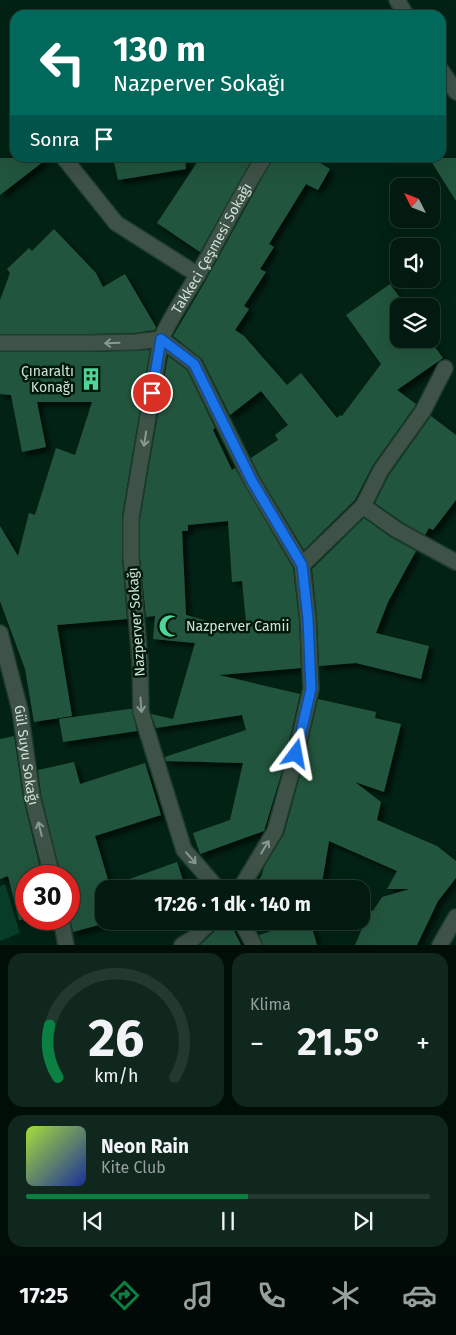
<!DOCTYPE html>
<html lang="tr">
<meta charset="utf-8">
<style>
body{margin:0;font-family:"Fira Sans",sans-serif;background:#10271d;color:#f1f3f6;height:100vh;display:flex;flex-direction:column;font-size:19px;white-space:nowrap}
*{box-sizing:border-box;margin:0}
p{font-size:16px;color:#96a19e}
.icon{flex:none;width:28px;height:28px;fill:none;stroke:currentColor;stroke-width:2;stroke-linecap:round;stroke-linejoin:round}
.map{position:relative;height:945px;overflow:hidden}
.details{display:flex;flex-direction:column;gap:8px;padding:8px;background:#010e08;flex:1}
.details>*{flex:none}
.hud{position:absolute;left:10px;top:10px;width:436px;height:152px;border-radius:15px;box-shadow:0 5px 20px #0002,0 0 0 1px #23382f;background:#00695c;color:#fff;overflow:hidden}
.needle{width:32px;rotate:312deg}
.controls{position:absolute;left:390px;top:178px;display:grid;gap:10px}
.controls a{display:grid;place-items:center;width:50px;height:50px;border-radius:10px;background:#021a0f;box-shadow:0 5px 20px #0002,0 0 0 1px #23382f;font-size:25px}
.speed{position:absolute;left:15px;top:865px;display:flex;gap:10px;font-size:25px;font-weight:700;text-align:center}
.speed>*{display:grid;place-content:center;width:65px;height:65px;border-radius:50%;background:#021a0f;box-shadow:0 5px 20px #0002,0 0 0 1px #23382f;line-height:1}
.speed .limit{border:8px solid #d22;background:#fff;color:#111}
.pin{position:absolute;display:grid;place-items:center;width:42px;height:42px;color:#fff;margin:-21px;border:2px solid #fff;border-radius:50%;box-shadow:0 1px 5px #0007}
.me{position:absolute;width:55px;margin:-28px;rotate:13deg;stroke-linejoin:round;filter:drop-shadow(0 0 4px #0008)}
.turn{display:flex;align-items:center;gap:18px;height:105px;padding:0 20px;font-size:22px}
.turn .icon{width:65px;height:65px;stroke-width:2.5}
.turn b{display:block;font-size:35px;line-height:42px}
.then{display:flex;align-items:center;height:48px;padding:0 20px;background:#0003;gap:10px;font-size:19px}
.big{font-size:38px;font-weight:700;line-height:1.1}
.details .widget{flex:1;display:flex;flex-direction:column;justify-content:center;gap:8px;min-width:0;padding:0 18px;border-radius:15px;background:#10271d}
.details .dial{align-items:center;gap:0}
.dial svg{height:130px;overflow:visible;fill:none;stroke:#23382f;stroke-width:7;stroke-linecap:round;text-anchor:middle}
.dial text{fill:#f1f3f6;stroke:none}
.song{display:flex;align-items:center;gap:15px}
.cover{width:60px;height:60px;border-radius:8px;background:linear-gradient(135deg,hsl(80 70% 55%),hsl(230 70% 35%))}
.played{height:5px;border-radius:2px;background:linear-gradient(90deg,#0b8043 55%,#23382f 55%)}
.keys{display:flex;justify-content:space-around;direction:ltr}
.heat{display:flex;justify-content:space-between;align-items:center;font-size:28px;direction:ltr}
.details .tiles{flex:1;display:grid;gap:8px;grid-template-columns:1fr 1fr}
.widget:last-child{grid-column:span 2}
.trip{position:absolute;left:95px;top:880px;width:275px;height:50px;border-radius:15px;background:#021a0f;box-shadow:0 5px 20px #0002,0 0 0 1px #23382f;font-weight:700;line-height:50px;text-align:center}
.dock{display:flex;height:80px;justify-content:space-around;align-items:center;background:#010a06;color:#96a19e}
.dock .icon{width:35px;height:35px}
.dock .active{color:#0b8043}
.dock b{font-size:22px;color:#f1f3f6}
.map>svg:first-child{display:block}
</style>
<div class="map">
<svg width="456" height="945" viewBox="0 0 456 945">
<defs>
<filter id="shadow"><feDropShadow dx="4.5" dy="4.5" stdDeviation="2.5" flood-color="#0009"/></filter>
</defs>
<rect width="100%" height="100%" fill="#022214"/>
<path fill="#083e27" d="M5,884L20,933L0,941V886Z"/>
<path fill="#24553d" fill-rule="evenodd" filter="url(#shadow)" d="M0,158H48L0,195Z
M113,158H185L186,169L118,180Z
M200,158H253L200,252L157,223Z
M273,158H312L330,169L318,190L306,184L269,244L274,247L260,269L266,272L244,306L249,309L235,330L244,336L287,385L301,373L337,418L340,415L342,416L381,364L346,315L390,284L406,306H399V339H429L443,358L397,390L416,404L415,406L373,465L355,500L304,550L260,477L251,458L278,440L275,435L288,425L261,391L230,415L202,359L173,336L206,280Z
M429,158H456V201Z
M54,229L96,273L103,287L125,274L156,327L155,330L135,333L90,334H0V300L10,273L7,269L29,248L32,251Z
M150,350L122,516V558L127,619L57,625L72,716L34,722L25,669L0,601V526L18,556L29,513L35,515L56,448L75,455L92,402H37L46,447L22,452L11,395L0,394V352H90Z
M168,356L187,370L215,428L213,430L232,470L235,468L293,568L299,620L301,668L219,675L300,694L283,768L264,831L200,854L193,833L230,820L243,763L166,761L165,757L246,730L242,715L156,728L151,714L173,719L195,643L153,639L155,616L146,617L140,557V519ZM228,521L232,582L242,581L247,632L186,615L182,531H188V525Z
M431,416L456,435V500L433,530L429,528L425,535L402,522L375,503L389,475Z
M364,518L392,538L416,551L388,602L376,633L429,646L421,679L356,663L319,666L317,618L312,569Z
M318,699L376,712L375,718L401,724L384,792L355,782L381,802L377,820L437,846L456,861V878L438,901L417,945H355L370,910L373,911L382,897L410,889H387L397,871L329,841L321,889H276L253,885L261,877L264,867L284,834L301,772Z
M129,709H132L137,731L63,742L59,719Z
M14,736L23,798L42,876H26V919L19,920L8,876L0,879V739Z
M74,762L80,784L145,763L161,815L95,836L110,886L177,862L186,889H104V921H113L73,932L69,914V876H61L41,794L38,770Z
M220,921H229L241,945H200L218,928Z
M303,921H310L317,945H263L259,935Z"/>
<g fill="none" stroke-linecap="round" stroke-linejoin="round">
<defs>
<path id="service" d="M64,158L116,223L198,275
M363,506L381,470L423,411L445,368"/>
<g id="minor">
<path d="M397,0L406,15"/>
<path d="M441,70L456,92"/>
<path d="M161,339L194,364L252,481L302,565L308,619L311,689L292,770L275,831L240,889"/>
<path d="M0,343H90L136,342L161,339"/>
<path d="M302,565L363,506L397,530L456,562"/>
<path id="s1" d="M0,633L20,710L32,796L52,876"/>
<path id="s2" d="M218,889L184,850L141,712L140,661L131,557V518L161,339C173,312 191,288 205,262C225,227 242,191 264,158"/>
<path d="M61,919L66,945"/>
<path d="M241,921L254,945"/>
<path d="M182,945L194,938L211,921"/>
<path d="M440,945L456,917"/>
</g>
</defs>
<use href="#service" stroke="#1f3d2f" stroke-width="18"/>
<use href="#minor" stroke="#1f3d2f" stroke-width="18"/>
<use href="#service" stroke="#3f5247" stroke-width="15"/>
<use href="#minor" stroke="#3f5247" stroke-width="15"/>
</g>
<defs><path id="oneway-shaft" d="M-6 0H5M1.5-3L5.5 0L1.5 3" fill="none" stroke-width="1.6" stroke-linecap="round" stroke-linejoin="round" transform="scale(1.25)"/></defs>
<g stroke="#889a8f">
<use href="#oneway-shaft" transform="translate(112 343) rotate(178)"/>
<use href="#oneway-shaft" transform="translate(145 439) rotate(99)"/>
<use href="#oneway-shaft" transform="translate(141 705) rotate(86)"/>
<use href="#oneway-shaft" transform="translate(40 829) rotate(-104)"/>
<use href="#oneway-shaft" transform="translate(265 847) rotate(-59)"/>
<use href="#oneway-shaft" transform="translate(191 858) rotate(49)"/>
</g>
<g fill="none" stroke-linecap="round" stroke-linejoin="round">
<defs>
<path id="route" d="M152,393L161,339L194,364L252,481L302,565L308,619L311,689L296,754"/>
</defs>
<use href="#route" stroke="#114b97" stroke-width="12"/>
<use href="#route" stroke="#1a73e8" stroke-width="9"/>
</g>
<defs>
<symbol id="building-bare" viewBox="-9 -9 18 18"><path d="M-4-6H4V6H1V3H-1V6H-4ZM-2.5-4.3h1.7v1.8h-1.7ZM.8-4.3h1.7v1.8H.8ZM-2.5-1h1.7V.8h-1.7ZM.8-1h1.7V.8H.8Z" fill="#52d397" stroke="#00190b" stroke-width="2.5" paint-order="stroke"/></symbol>
<symbol id="mosque-bare" viewBox="-9 -9 18 18"><path d="M3.5-4.9A6 6 0 1 0 3.5 4.9A5 5 0 1 1 3.5-4.9Z" fill="#52d397" stroke="#00190b" stroke-width="2.5" paint-order="stroke"/></symbol>
</defs>
<g fill-rule="evenodd">
<use href="#building-bare" x="75" y="363" width="32" height="32"/>
<use href="#mosque-bare" x="154" y="610" width="32" height="32"/>
</g>
<g text-anchor="middle" stroke-width="5" stroke-linejoin="round" paint-order="stroke">
<g font-size="14" fill="#d0e2d7" stroke="#00190b">
<text dy="5" stroke="none"><textPath href="#s2" startOffset="676">Takkeci Çeşmesi Sokağı</textPath></text>
<text transform="translate(136 622) rotate(-94)" y="5">Nazperver Sokağı</text>
<text dy="5" stroke="none"><textPath href="#s1" startOffset="125">Gül Suyu Sokağı</textPath></text>
</g>
<g font-size="14" fill="#d0e2d7" stroke="#00190b" text-anchor="end">
<text x="74" y="376">Çınaraltı<tspan x="74" dy="16">Konağı</tspan></text>
<text x="186" y="631" text-anchor="start">Nazperver Camii</text>
</g>
</g>
</svg>
<div class="controls">
<a><svg class="needle" viewBox="-14 -14 28 28"><path d="M0-13l5 13h-10z" fill="#e53935"/><path d="M0 13l5-13h-10z" fill="#96a19e"/></svg></a>
<a><svg class="icon" aria-label="sound" viewBox="0 0 24 24"><path d="M4 9h4l5-4v14l-5-4H4zM17 9q2 3 0 6"/></svg></a>
<a><svg class="icon" aria-label="layers" viewBox="0 0 24 24"><path d="M12 4l9 5-9 5-9-5zM3 14l9 5 9-5"/></svg></a>
</div>
<div class="speed"><div class="limit">30</div></div>
<div class="pin" style="left:152px;top:393px;background:#d93025"><svg class="icon" aria-label="arrive" viewBox="0 0 24 24"><path d="M6 21V4h12l-3 4 3 4H6"/></svg></div>
<svg class="me" style="left:296px;top:754px" viewBox="-20 -20 40 40"><path d="M0-17L14 15 0 8-14 15z" fill="#1a73e8" stroke="#fff" stroke-width="4"/></svg>
<div class="trip">17:26 · 1 dk · 140 m</div>
<div class="hud">
<div class="turn"><svg class="icon" aria-label="left" viewBox="0 0 24 24"><path d="M17 20v-9H6M10 6l-5 5 5 5"/></svg><div><b>130 m</b>Nazperver Sokağı</div></div>
<div class="then">Sonra<svg class="icon" aria-label="arrive" viewBox="0 0 24 24"><path d="M6 21V4h12l-3 4 3 4H6"/></svg></div>
</div>
</div>
<section class="details">
<div class="tiles">
<div class="widget dial"><svg viewBox="0 0 100 80">
<path d="M14 69A42 42 0 1 1 86 69"/>
<path d="M14 69A42 42 0 0 1 9 37" stroke="#0b8043"/>
<text x="50" y="56" font-size="32" font-weight="700">26</text>
<text x="50" y="72" font-size="11">km/h</text>
</svg></div>
<div class="widget"><p>Klima</p>
<div class="heat"><a>−</a><b class="big">21.5°</b><a>+</a></div>
</div>
<div class="widget">
<div class="song"><i class="cover"></i><div><b>Neon Rain</b><p>Kite Club</p></div></div>
<div class="played"></div>
<div class="keys"><svg class="icon" aria-label="previous" viewBox="0 0 24 24"><path d="M18 5L8 12l10 7zM5 5v14"/></svg><svg class="icon" aria-label="pause" viewBox="0 0 24 24"><path d="M8 5v14M16 5v14"/></svg><svg class="icon" aria-label="next" viewBox="0 0 24 24"><path d="M6 5l10 7-10 7zM19 5v14"/></svg></div>
</div>
</div>
</section>
<nav class="dock">
<b>17:25</b>
<svg class="icon active" aria-label="directions" viewBox="0 0 24 24"><path d="M12 3l9 9-9 9-9-9zM9 14v-3h6M13 9l2 2-2 2"/></svg>
<svg class="icon" aria-label="music" viewBox="0 0 24 24"><path d="M9 18V5l10-2v13"/><circle cx="6" cy="18" r="3"/><circle cx="16" cy="16" r="3"/></svg>
<svg class="icon" aria-label="phone" viewBox="0 0 24 24"><path d="M5 4h4l2 5-3 2q2 4 5 5l2-3 5 2v4C11 20 4 13 5 4z"/></svg>
<svg class="icon" aria-label="climate" viewBox="0 0 24 24"><path d="M12 3v18M4 7l16 10M4 17L20 7"/></svg>
<svg class="icon" aria-label="car" viewBox="0 0 24 24"><path d="M5 17H2v-5l4-1 3-4h7l3 4 3 1v5h-3M9 17h6M6 11h13"/><circle cx="7" cy="17" r="2"/><circle cx="17" cy="17" r="2"/></svg>
</nav>
